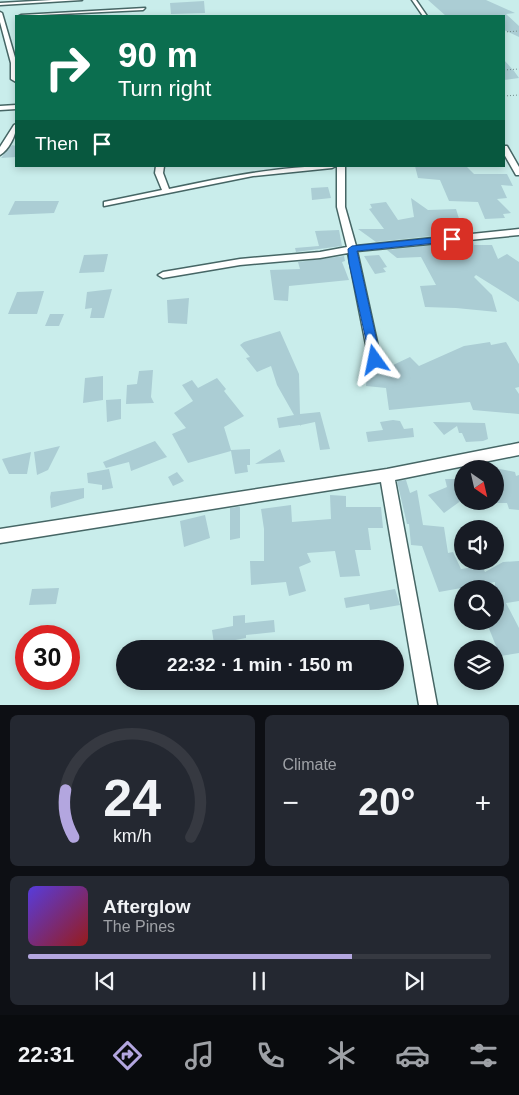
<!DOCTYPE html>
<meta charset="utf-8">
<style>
body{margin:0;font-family:Helvetica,sans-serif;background:#242831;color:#f1f3f6;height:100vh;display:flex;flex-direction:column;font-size:19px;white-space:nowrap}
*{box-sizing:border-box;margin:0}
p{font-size:16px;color:#9ea1a6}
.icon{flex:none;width:28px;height:28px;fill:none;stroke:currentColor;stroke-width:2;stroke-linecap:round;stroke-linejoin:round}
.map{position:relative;height:705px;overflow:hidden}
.sheet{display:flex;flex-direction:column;gap:10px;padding:10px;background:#0d0f14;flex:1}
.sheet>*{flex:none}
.hud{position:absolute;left:15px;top:15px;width:490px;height:152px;border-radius:0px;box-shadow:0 2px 8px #0003;background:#0b6e4f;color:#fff;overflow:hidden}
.needle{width:32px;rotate:146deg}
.buttons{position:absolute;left:454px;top:460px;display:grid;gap:10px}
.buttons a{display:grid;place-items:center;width:50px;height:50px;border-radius:50%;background:#171b24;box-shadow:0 2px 8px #0003;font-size:25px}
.speed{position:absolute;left:15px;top:625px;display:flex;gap:10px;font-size:25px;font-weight:700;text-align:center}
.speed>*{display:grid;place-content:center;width:65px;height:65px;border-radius:50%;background:#171b24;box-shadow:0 2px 8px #0003;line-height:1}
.speed .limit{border:8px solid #d22;background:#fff;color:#111}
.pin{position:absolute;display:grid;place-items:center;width:42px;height:42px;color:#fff;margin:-21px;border-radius:10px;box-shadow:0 2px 8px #0006}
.me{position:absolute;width:55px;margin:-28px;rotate:348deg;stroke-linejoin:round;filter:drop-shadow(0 0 4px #0008)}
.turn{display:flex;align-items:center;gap:18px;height:105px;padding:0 20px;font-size:22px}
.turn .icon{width:65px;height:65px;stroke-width:2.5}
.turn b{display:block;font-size:35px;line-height:42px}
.then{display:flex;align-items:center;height:48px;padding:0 20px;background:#0003;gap:10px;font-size:19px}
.big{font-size:38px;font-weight:800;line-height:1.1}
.sheet .widget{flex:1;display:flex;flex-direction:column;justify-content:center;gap:8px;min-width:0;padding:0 18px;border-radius:8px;background:#242831}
.sheet .dial{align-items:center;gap:0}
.dial svg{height:130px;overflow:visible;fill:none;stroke:#363941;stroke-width:7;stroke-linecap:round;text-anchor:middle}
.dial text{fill:#f1f3f6;stroke:none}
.song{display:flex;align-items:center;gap:15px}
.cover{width:60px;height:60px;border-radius:8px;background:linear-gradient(135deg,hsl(250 70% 55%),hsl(0 70% 35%))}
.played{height:5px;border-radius:2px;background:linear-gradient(90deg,#b3a6df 70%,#363941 70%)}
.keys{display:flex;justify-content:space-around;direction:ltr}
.heat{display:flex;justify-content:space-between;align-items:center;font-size:28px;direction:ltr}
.sheet .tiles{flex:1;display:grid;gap:10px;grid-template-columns:1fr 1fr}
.widget:last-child{grid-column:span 2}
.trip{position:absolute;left:116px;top:640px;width:288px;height:50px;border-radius:25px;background:#171b24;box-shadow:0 2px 8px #0003;font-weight:800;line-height:50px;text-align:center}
.dock{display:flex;height:80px;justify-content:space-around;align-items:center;background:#090b0e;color:#9ea1a6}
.dock .icon{width:35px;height:35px}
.dock .current{color:#b3a6df}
.dock b{font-size:22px;color:#f1f3f6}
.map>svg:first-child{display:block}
</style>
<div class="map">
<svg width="519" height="705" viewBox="0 0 519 705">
<rect width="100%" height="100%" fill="#c9edeb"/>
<path fill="#abcdd4" d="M428,0H486L515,13L506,14L519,26V37L504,30V16H446Z
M204,1L205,13L171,14L170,3Z
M504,60L514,71L519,78L504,80Z
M12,145L16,146V157L1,158Z
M415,166H466L474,174H507L513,186L501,185L507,198L497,199L511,213L503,214L505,218L485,219L478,202L449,201L440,180L418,178Z
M328,187L331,198L312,200L311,188Z
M411,198L428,210L456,209L461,225H464L468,232L376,242L358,229H384L369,209L372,208L370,204L386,202L398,220L414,217Z
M15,201H59L54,213L8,215Z
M339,230L342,246L296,252L295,248L319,246L315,231Z
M473,241L474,245H492L498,259L507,254L519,262V302L476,275L474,277L492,295L497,312L456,308L425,307L420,286L436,285L421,257L397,258L387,250Z
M108,254L104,272L79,273L84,255Z
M379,255L387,267L383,268L386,272L375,274L364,256Z
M344,256L345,261L342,262L349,280L289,286L288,301L274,300L270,270L300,269L298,262Z
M112,289L104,318H90L92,308L85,309L87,292Z
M44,291L37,314H8L17,292Z
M189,298L187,324L168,323L167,300Z
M50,314H64L59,326H45Z
M280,331L299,374L300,414L320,412L330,449L320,450L315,422L301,425V426L300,425L279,428L277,418L294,415L277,385L271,366L257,372L246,358L250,357L240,345L244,342Z
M490,342L491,345L506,342L519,364V387L515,388L519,394V414L473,410L470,402L389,410L386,388L366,386L367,371L383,373L382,366H391L410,357L419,366L464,346Z
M153,370L151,397L154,403L126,404L127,385L137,384L139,371Z
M103,376V400L83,403L85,378Z
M217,378L226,389L224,391L244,416L224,427L231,450L250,449V465H247L248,472L235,474L231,451L188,463L172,434L186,428L174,413L193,401L182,385L192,380L198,388Z
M121,399V419L107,422L106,400Z
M393,420L400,421L404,429L413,428L414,437L368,442L366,432L383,430L380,422Z
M433,422L485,423L488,439L483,441L466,442L462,433H459L457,426L444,435Z
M155,441L167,457L131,471L129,462L106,468L103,462Z
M60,446L48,470L37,475L34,452Z
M280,449L285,462L255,464Z
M31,452L27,474H9L2,459Z
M495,468L515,472L516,476L519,475V510L509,509L507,503H495Z
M109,469L113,488L102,490V485L88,483L87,473Z
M177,472L184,481L173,486L168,477Z
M445,479H462V500L444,513L428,495L447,487Z
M406,480L410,493L417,490L423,525L444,527L448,553L453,552L461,569L482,566L485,572L503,562L519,561V601L506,603L519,628V653L500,656L486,621H495V582L439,592L422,546L411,545L409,524H407L397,481Z
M84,488V498L51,508L50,497L51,492Z
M330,495L346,496V507H381L383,528H368L371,550H355L360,576L340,577L335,551L307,553L311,562L299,567L306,591L289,596L286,582L251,585L250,561H264V529L261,509L291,505L292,522L331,519Z
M237,507H240V538L230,540V508Z
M205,515L210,538L184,547L180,521Z
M59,588L56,604L29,605L32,589Z
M395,589L400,605L370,610L369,604L346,608L344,598Z
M245,615V623L274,620L275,632L246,635V638L214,644L212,630L233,626V616Z"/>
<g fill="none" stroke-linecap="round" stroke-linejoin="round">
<defs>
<path id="minor" d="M52,0H82L0,5V3Z
M412,0H416L427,16H423Z
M145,8L143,10L19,16L21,15Z
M0,12L2,13L16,61V82L11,79V63L0,22Z
M16,105V109L0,110V106Z
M16,124C17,134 9,150 0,155V147L14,125Z
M504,146H507L519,167V175H516L504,154Z
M156,166H164L163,173L169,189C225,177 279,166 336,166L332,168L253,176L104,206V202L162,190L155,173Z
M337,166H345V207L356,246L519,229V235L357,251L381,360L379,363H371L369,360L348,253L320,258L240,265L163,278L158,275L163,272L240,259L320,252L347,247L337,207Z
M519,443V455L395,480L437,705H419L381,482L0,543V529L387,469Z"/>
</defs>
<use href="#minor" stroke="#466665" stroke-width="3"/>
<path stroke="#718b8a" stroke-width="1" stroke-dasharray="1 2" stroke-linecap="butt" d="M504,32L519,31
M504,70L519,69
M504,96L519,95"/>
<use href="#minor" fill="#fff" fill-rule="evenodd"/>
</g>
<path fill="#1a73e8" stroke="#114b97" d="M452,236L457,239L455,241L357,251L381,360L375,365L371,363L349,263L348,249L352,246Z"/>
</svg>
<div class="buttons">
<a><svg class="needle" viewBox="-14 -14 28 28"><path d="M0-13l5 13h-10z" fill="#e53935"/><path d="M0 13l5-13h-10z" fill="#9ea1a6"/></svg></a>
<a><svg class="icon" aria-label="sound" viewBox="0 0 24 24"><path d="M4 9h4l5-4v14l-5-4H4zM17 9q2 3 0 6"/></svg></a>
<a><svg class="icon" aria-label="search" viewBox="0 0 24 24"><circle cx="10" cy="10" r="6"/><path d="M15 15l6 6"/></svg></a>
<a><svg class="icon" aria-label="layers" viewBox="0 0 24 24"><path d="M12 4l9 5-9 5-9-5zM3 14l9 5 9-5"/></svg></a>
</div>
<div class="speed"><div class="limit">30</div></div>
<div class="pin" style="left:452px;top:239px;background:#d93025"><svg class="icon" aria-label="arrive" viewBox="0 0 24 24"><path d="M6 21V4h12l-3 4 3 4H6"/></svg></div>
<svg class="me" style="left:375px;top:360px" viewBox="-20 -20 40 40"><path d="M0-17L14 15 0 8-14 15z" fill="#1a73e8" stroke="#fff" stroke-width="4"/></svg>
<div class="trip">22:32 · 1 min · 150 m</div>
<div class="hud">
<div class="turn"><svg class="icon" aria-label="right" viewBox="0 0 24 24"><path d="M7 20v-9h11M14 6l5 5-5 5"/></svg><div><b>90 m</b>Turn right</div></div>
<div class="then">Then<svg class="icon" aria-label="arrive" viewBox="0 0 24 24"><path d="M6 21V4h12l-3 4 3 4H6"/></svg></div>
</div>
</div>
<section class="sheet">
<div class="tiles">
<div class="widget dial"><svg viewBox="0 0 100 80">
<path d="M14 69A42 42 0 1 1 86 69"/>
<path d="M14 69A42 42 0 0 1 9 40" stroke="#b3a6df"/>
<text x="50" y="56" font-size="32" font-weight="700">24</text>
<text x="50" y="72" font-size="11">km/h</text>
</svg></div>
<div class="widget"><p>Climate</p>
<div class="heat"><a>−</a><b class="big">20°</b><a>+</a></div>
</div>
<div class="widget">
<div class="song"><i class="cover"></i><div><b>Afterglow</b><p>The Pines</p></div></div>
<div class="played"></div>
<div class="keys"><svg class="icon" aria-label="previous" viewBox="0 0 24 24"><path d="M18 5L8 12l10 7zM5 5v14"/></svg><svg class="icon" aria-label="pause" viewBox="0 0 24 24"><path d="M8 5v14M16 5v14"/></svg><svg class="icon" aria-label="next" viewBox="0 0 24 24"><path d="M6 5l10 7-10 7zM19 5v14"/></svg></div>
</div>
</div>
</section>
<nav class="dock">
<b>22:31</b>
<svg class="icon current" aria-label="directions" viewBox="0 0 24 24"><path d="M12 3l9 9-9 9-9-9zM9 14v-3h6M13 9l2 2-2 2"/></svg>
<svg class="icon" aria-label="music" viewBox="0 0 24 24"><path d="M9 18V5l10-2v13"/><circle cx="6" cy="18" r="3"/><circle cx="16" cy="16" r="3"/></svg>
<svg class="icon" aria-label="phone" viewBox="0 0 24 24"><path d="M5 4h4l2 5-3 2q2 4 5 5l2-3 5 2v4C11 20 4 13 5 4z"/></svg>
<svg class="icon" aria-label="climate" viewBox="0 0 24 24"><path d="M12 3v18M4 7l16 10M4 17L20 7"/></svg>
<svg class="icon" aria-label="car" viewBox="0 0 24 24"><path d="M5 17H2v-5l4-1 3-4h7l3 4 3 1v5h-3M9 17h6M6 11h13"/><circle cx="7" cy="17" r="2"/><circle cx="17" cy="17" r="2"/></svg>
<svg class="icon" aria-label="filters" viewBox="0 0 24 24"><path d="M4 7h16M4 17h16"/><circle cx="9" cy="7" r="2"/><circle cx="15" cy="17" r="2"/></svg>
</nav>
